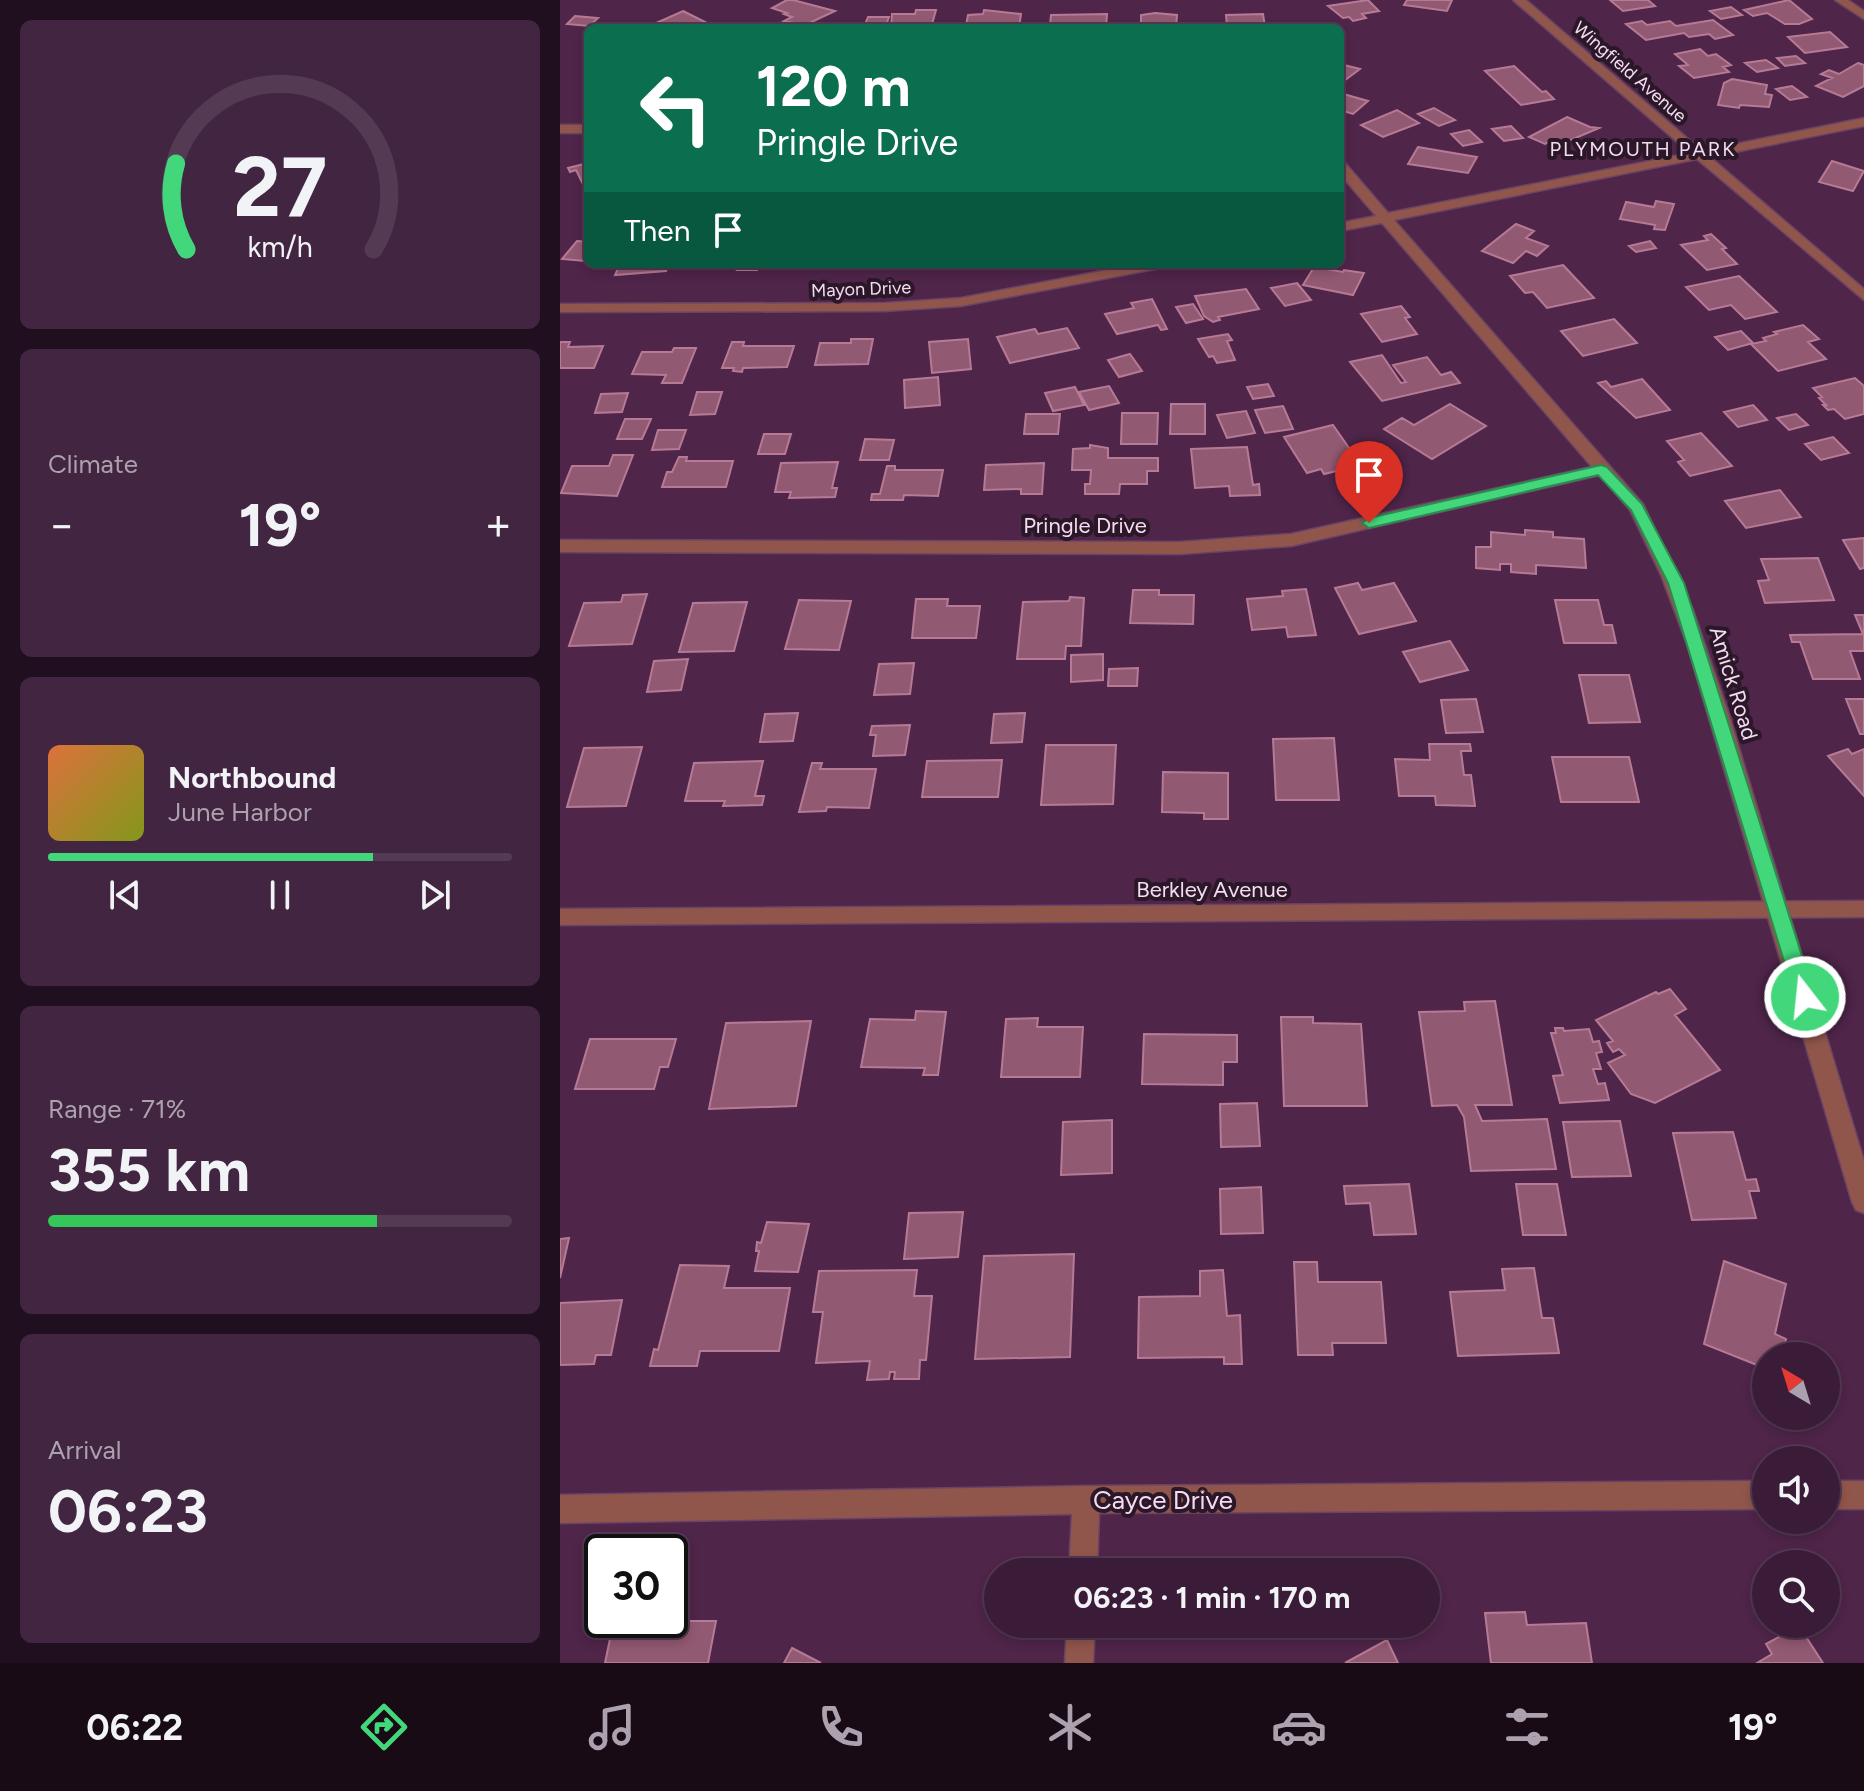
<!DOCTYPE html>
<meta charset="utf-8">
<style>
body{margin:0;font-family:Figtree,sans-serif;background:#422540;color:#f1f3f6;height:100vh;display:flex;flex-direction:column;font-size:30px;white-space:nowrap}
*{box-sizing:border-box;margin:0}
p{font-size:26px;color:#aca1ae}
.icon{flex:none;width:44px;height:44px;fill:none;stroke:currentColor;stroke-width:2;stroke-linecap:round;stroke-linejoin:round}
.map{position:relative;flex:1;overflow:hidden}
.drawer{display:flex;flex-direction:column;gap:20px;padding:20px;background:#200f1f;width:560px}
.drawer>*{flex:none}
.top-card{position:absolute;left:24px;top:24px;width:760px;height:244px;border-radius:12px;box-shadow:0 4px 12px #0003,0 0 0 2px #543a53;background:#0b6e4f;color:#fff;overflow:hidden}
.needle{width:52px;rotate:322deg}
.controls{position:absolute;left:1192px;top:1342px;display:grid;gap:16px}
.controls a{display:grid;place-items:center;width:88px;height:88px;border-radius:50%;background:#3b1c38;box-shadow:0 4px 12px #0003,0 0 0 2px #543a53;font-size:40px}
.speed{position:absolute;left:24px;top:1534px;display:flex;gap:16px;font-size:40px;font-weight:700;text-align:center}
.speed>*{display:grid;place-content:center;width:104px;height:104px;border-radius:50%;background:#3b1c38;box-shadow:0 4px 12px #0003,0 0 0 2px #543a53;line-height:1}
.speed .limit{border:4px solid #111;border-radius:12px;background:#fff;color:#111}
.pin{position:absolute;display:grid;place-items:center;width:68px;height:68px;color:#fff;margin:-82px -34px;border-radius:50% 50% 50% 0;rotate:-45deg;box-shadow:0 0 8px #0007}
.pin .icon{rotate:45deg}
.me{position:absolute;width:88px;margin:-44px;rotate:344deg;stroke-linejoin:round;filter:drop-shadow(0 0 6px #0008)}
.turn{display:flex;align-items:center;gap:28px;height:168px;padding:0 40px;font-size:36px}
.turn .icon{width:104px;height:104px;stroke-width:2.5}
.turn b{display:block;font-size:56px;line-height:68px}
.then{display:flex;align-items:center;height:76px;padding:0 40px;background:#0003;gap:16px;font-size:30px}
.big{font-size:60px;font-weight:700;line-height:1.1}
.drawer .card{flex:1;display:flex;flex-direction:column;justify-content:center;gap:12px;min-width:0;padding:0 28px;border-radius:12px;background:#422540}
.drawer .dial{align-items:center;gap:0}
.dial svg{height:208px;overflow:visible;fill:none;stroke:#543a53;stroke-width:7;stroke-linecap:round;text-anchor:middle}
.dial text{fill:#f1f3f6;stroke:none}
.song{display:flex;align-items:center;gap:24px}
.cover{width:96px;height:96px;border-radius:12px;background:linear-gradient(135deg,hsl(20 70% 55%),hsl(70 70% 35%))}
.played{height:8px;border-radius:4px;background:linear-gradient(90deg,#43d77b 70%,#543a53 70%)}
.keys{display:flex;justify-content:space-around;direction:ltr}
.heat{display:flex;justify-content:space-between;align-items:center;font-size:44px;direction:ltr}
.charge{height:12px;border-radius:6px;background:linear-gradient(90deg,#34c759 71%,#543a53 0)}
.trip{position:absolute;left:424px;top:1558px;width:456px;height:80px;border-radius:40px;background:#3b1c38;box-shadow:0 4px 12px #0003,0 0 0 2px #543a53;font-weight:700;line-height:80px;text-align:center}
.dock{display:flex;height:128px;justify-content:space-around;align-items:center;background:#180b16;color:#aca1ae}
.dock .icon{width:56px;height:56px}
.dock .active{color:#43d77b}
.dock b{font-size:36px;color:#f1f3f6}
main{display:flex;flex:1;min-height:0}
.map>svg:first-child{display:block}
</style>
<main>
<section class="drawer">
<div class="card dial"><svg viewBox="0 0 100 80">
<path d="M14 69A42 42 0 1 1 86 69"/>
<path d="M14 69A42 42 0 0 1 10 36" stroke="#43d77b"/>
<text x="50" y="56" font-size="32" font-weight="700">27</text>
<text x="50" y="72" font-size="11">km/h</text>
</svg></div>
<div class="card"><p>Climate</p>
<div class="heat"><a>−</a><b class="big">19°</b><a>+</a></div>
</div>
<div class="card">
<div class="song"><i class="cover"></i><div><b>Northbound</b><p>June Harbor</p></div></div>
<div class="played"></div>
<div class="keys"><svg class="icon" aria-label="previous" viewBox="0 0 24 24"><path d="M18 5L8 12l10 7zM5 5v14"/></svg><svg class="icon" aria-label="pause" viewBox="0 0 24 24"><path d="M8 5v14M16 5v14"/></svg><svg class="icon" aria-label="next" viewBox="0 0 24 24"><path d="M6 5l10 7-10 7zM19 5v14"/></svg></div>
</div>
<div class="card"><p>Range · 71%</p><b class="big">355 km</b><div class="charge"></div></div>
<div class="card"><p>Arrival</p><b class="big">06:23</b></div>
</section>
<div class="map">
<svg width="1304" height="1663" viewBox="0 0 1304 1663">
<rect width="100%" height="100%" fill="#4f254a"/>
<path fill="#925972" stroke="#b77a95" stroke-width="2" d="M227,0H233L275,11L239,28L235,27L239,24L224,21L232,17L224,14L227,13L212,8Z
M808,0L819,11L802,14L806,18L793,21L789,17L783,18L768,6Z
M847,0H892L887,11L844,5Z
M1050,0H1088L1095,6L1063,11Z
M1229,0L1252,19L1239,24H1225L1207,13L1193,16L1184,10Z
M1171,7L1182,15L1161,19L1150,11Z
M356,10H376L371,28H331L332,14H355Z
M424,10L461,14L459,28L406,25L408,15L423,14Z
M123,11L145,22L130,28H85Z
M595,13L617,15L616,28L581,25V15Z
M547,14L546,28L490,25L491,15Z
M703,14L705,27L667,26L666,15Z
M15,16L38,18L29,26L7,24Z
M308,17H329L325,28H297L304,27Z
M1153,20L1173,35L1155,39L1149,34L1129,37L1124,33L1086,40L1066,24L1082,21L1087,25L1110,21L1116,26Z
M1270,32L1287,47L1245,53L1228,37Z
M1140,49L1148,56L1156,54L1171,65L1163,67L1169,72L1134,78L1119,66L1128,65L1115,54Z
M1236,56L1245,63L1225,66L1217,58Z
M1206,60L1218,68L1197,72L1185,63Z
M1298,63L1304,65V86L1283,97L1256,86L1272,78L1261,74L1269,70L1279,74Z
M780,64L800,69L784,81L780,80Z
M954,66L982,92L986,91L994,99L961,105L925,71Z
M1172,79L1207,85L1205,94L1212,95L1209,107L1180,105L1179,108L1158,105L1164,83Z
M1232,86L1247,97L1230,100L1216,89Z
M780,93L808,101L793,114L780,110Z
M874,108L895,120L879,126L858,114Z
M837,110L859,123L823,137L801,125Z
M1007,117L1030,127L1039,128L1004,143L995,139L985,144L969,137Z
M951,126L963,138L944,141L932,129Z
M909,130L922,142L903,146L891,134Z
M858,147L917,157L908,173L848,164Z
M1272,161L1304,171L1293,191L1259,182Z
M28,163V183L23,184L16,170L10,172L8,168Z
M1096,201L1114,204L1105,230L1094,229L1095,225L1060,219L1066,202L1094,207Z
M956,224L974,231L966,238L988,246L977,256L966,251L953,263L922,251Z
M1151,234L1166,248L1162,249L1177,264L1147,270L1121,245L1148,240L1144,236Z
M17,241L28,242V258L25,261L2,259Z
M1090,241L1096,248L1076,252L1069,246Z
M60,264H109L106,271L55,275Z
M149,264H199L197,270H177L178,267H148Z
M317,264H393V267L367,268V265L323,268L317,267Z
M1003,265L1034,298L987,308L973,292L965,293L950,276Z
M754,267L783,272L784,270L804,273L793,295L743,285Z
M1179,276L1217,312L1185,319L1171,305L1149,310L1126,287Z
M737,283L751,300L725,306L711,288Z
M686,289L699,309L658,317L660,320L653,322L644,316L635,296Z
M592,299L607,329L601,330L598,325L557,334L545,314L574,308L571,303Z
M633,304L643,319L626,323L616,307Z
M841,306L850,317L845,318L857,334L822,342L801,314Z
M1054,319L1077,343L1023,356L1001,331Z
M1243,325L1259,339L1248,342L1266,359L1218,371L1191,344L1206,341L1203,338L1217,334L1214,332Z
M507,328L519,348L450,363L437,337L475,329L478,334Z
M1181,331L1193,343L1168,350L1155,337Z
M668,334L672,340L667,341L675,360L657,363L653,356L649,357L638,339Z
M291,339H313L308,364L255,365L260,343H291Z
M408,339L411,369L372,373L369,342Z
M0,342H10L8,347L43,346L34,368H0Z
M172,342H184L183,346H234L227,367L183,368L182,372L173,371L174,368H162Z
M114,348H136L122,383H102L106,375L72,374L82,352H112Z
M570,354L582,371L559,377L548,360Z
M822,355L841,383L846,382L833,365L867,357L881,375L891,372L900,383L822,401L790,362Z
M378,377L380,405L345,408L344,380Z
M1295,378L1304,386V414L1285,419L1274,409L1268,410L1263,405H1266L1259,398L1262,397L1253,388Z
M1082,379L1110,410L1076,418L1038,383L1046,381L1051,387Z
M708,384L714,396L693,399L687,387Z
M549,386L559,403L529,410L519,392Z
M515,387L524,405L493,411L485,393Z
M137,392H162L155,414L130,415Z
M68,393L62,412L35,413L41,394Z
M611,404H645V434H610Z
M890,404L926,426L872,459L824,429L842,418L854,425Z
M1193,405L1207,420L1178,427L1164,412Z
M723,406L733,429L705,433L695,410Z
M686,411L695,433L667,438L657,415Z
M562,413H598L597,444H561Z
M466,414H500L498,434H464Z
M1236,414L1248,425L1229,430L1217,418Z
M65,419H91L82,439H57Z
M773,425L801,465L764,474L761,469L747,473L724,437Z
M98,430H126L119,449L92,450Z
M1141,433L1172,466L1130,476L1118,462L1124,460L1107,441Z
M204,434H231L225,454H198Z
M1273,437L1289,453L1261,460L1245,444Z
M305,439L334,440L329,460H300Z
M530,445L548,448V458H598V471H587V484H560L559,494H525V484H530L531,470H512L513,449L530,448Z
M687,447L693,485L699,484L700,495L670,496L669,486L635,488L631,449Z
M53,455H73L57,496L1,493L12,466H49Z
M119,457H127L126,461H173L166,487H102L107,472H112Z
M278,462L272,488H277L275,497L229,498L231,492H215L221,463Z
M484,463L482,494H461V489L424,490L426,465Z
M327,466H335V470H383L378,496L344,495L343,500H311L312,494H320Z
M1220,490L1241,517L1186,528L1165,501Z
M965,530L993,532V537L1024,539L1026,568L976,565V574L951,572V564H940V570L916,568V547H931V532L965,535Z
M1304,538V568L1300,569L1283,540Z
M1258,558L1274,600L1205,603L1198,581L1209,580L1201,559Z
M798,583L802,590L834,583L856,621L799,634L775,588Z
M746,589L756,635L728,637L726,627L692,630L687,599L723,596L722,591Z
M573,590H599V595H634L633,624L570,623Z
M87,594L72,644L9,646L24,603L61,602L63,595Z
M510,597L524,598L521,646H506L505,659H457L463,602L509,601Z
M356,599H388L387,606H420L416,638H352Z
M239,600L291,601L279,650L225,649Z
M995,600H1038L1044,625H1052L1056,643H1004Z
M187,602L174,651L119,652L133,603Z
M1295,615H1304V651H1290L1300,679H1253L1240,642H1232L1230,635L1303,634Z
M890,641L908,670L860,682L843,652Z
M543,654V680L511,682V655Z
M128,659L121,690L87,692L94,661Z
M354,663L350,694L314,695L319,664Z
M578,668L577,686H548L549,669Z
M1019,675H1069L1080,722L1029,723Z
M916,699L923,732L886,733L881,700Z
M1286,699H1304V734H1300Z
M238,713L233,741L200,742L205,714Z
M465,713L462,742L431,743L434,714Z
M350,725L345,755L313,756L316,735H310L312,726Z
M774,738L779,800H716L713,739Z
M869,744H910L911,751H901L904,775H911L915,806L876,805L875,796H839L835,759L870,760Z
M486,745H556L553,804L481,805Z
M82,747L66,806L7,807L24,748Z
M1288,749L1292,754L1304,749V796L1268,756Z
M992,757H1069L1079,802H1001Z
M442,760L438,797H362L367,761Z
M203,761L195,796H204L202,805L163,806L165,801H125L134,763Z
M252,763H262L260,769H316L309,808L267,807L266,811L239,812Z
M603,772L668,773V819H644V813L602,812Z
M1110,989L1126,1009L1115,1015L1160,1070L1095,1103L1071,1094L1048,1063L1065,1055L1059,1049L1053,1052L1047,1043L1053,1041L1036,1020L1096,992L1098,994Z
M935,1001L952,1105H915L922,1121L987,1119L996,1169L911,1171L904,1117L897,1105L872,1106L859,1012L905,1011L904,1002Z
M356,1011L386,1012L378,1075H363L365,1068L301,1067L310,1019L355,1020Z
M721,1017H753V1023L801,1024L807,1106H724Z
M478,1018L477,1027H523L520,1077H441L446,1019Z
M251,1021L236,1106L149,1109L166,1023Z
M995,1028H1003L1004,1031L1029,1029L1033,1042L1039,1041L1042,1052L1036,1053L1041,1069H1033L1038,1084L1045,1083L1049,1100L1000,1103L993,1076L1003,1075L991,1033H996Z
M584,1034L677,1035V1062H663V1085L582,1084Z
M30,1039H116L108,1067H100L94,1089H15Z
M697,1103L700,1146L661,1147L660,1104Z
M552,1120V1173L501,1175L503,1122Z
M1060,1121L1071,1176L1012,1177L1003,1122Z
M1173,1132L1186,1180L1196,1179L1199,1191H1189L1196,1218L1132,1220L1113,1133Z
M849,1184L856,1234L814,1235L810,1203L786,1204L784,1186Z
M956,1184H997L1006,1235H963Z
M701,1187L703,1233L661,1234L660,1189Z
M403,1212L398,1257L344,1259L349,1213Z
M207,1222L249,1224L238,1272L195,1271L199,1251H196L197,1242L201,1243Z
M9,1238L0,1278V1239Z
M514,1254L510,1357L415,1359L424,1256Z
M1164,1261L1226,1284L1215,1334L1226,1339L1222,1356H1206V1380L1200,1378L1202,1367L1144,1344Z
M734,1262H757L758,1282H821L826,1343H772L773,1355H738Z
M120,1265L169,1266L164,1288H230L219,1351H140L137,1366H90L94,1349L98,1350Z
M974,1268L982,1318H993L999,1353L898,1356L890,1292L945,1290L942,1269Z
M357,1270L354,1296H372L366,1360H360L359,1379H334L335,1372H330L329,1379L307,1380L310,1361L256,1363L263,1312H253L259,1271Z
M663,1270L667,1316L680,1315L682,1364H664V1357L578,1358L579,1297L640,1296V1271Z
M62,1300L51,1355H36L34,1364L0,1365V1303Z
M965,1612L967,1625L1026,1623L1032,1663H931L925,1613Z
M113,1621H156L148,1663H45L51,1634L112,1632Z
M1239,1626L1263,1663H1197L1212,1654L1206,1644Z
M827,1640L838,1663H785Z
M232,1648L261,1663H224Z"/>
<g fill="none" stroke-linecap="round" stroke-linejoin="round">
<defs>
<path id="minor" d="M953,0H966L1142,151L1304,118V126L1150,157L1304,289V300L1137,159L834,220L1083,504L1133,610L1169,715L1304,1161V1213L1296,1210L1292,1202L1127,644L1101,575L1070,510L1040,475L731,546L620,554L0,552V540L620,542L731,534L1032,467L822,223L780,231V223L816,216L780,174V162L785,163L828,213L1130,153Z
M1275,0H1288L1304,11V19Z
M0,125H28V133H0Z
M578,264H607L600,268L401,306L325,311L0,312V304L325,303L401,298Z
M1206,1481V1509L539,1513L537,1572H509L512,1514L0,1523V1495L526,1486Z
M1266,1481H1304V1509H1266Z
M507,1624H535L533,1663H505Z"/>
<path id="tertiary" d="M1304,901V917L0,925V909Z"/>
</defs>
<use href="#minor" stroke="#6a4265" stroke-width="3"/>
<use href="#tertiary" stroke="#6a4265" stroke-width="3"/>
<use href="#minor" fill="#91564b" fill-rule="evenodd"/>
<use href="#tertiary" fill="#91564b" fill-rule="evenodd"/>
</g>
<path fill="#43d77b" stroke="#2c8c50" stroke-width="2" d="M1041,465L1047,467L1082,504L1124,583L1255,997L1252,1003L1245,1006L1238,1003L1235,997L1108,583L1071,510L1038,475L809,528L802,523L809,518Z"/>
<g text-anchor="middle" stroke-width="8" stroke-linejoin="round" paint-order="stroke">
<g font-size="18" fill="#f5dbf1" stroke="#2a1727">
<text transform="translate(1070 72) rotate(41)" y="6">Wingfield Avenue</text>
<text transform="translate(301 289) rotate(-2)" y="6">Mayon Drive</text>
</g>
<g font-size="20" letter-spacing="2" fill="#f5dbf1" stroke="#2a1727">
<text x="1083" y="156">PLYMOUTH PARK</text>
</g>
<g font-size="22" fill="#f5dbf1" stroke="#2a1727">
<text x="525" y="533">Pringle Drive</text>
<text transform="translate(1174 683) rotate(73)" y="8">Amick Road</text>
<text x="652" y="897">Berkley Avenue</text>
</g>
<g font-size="26" fill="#f5dbf1" stroke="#2a1727">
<text x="603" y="1509">Cayce Drive</text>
</g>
</g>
</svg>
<div class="controls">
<a><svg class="needle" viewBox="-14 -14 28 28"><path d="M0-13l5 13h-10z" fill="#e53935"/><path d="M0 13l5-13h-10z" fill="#aca1ae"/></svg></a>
<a><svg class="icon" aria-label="sound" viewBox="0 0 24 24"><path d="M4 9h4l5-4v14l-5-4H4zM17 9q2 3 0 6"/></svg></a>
<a><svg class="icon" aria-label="search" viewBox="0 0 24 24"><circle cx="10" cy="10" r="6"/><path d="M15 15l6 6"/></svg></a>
</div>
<div class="speed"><div class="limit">30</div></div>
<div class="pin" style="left:809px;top:523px;background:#d93025"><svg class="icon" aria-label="arrive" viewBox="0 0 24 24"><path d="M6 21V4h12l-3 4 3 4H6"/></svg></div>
<svg class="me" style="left:1245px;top:997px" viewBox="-20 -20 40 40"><circle r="17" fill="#43d77b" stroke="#fff" stroke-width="3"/><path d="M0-11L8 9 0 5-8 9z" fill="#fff"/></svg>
<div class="trip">06:23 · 1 min · 170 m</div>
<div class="top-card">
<div class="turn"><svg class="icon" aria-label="left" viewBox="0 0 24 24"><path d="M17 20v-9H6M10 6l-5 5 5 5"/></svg><div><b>120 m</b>Pringle Drive</div></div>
<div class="then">Then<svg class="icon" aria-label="arrive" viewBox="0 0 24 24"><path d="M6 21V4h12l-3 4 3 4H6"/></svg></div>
</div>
</div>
</main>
<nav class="dock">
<b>06:22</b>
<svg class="icon active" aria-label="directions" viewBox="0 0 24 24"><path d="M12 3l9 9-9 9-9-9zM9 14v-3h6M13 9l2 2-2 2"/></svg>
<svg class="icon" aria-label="music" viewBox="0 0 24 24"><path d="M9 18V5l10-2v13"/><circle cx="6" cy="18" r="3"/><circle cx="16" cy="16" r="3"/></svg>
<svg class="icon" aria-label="phone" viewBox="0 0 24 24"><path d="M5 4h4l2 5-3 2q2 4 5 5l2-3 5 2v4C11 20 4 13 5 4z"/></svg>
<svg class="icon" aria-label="climate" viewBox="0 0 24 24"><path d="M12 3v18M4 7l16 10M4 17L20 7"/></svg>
<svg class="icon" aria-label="car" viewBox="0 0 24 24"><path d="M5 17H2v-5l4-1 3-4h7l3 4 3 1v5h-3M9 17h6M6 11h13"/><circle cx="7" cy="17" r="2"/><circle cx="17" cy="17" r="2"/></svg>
<svg class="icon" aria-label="filters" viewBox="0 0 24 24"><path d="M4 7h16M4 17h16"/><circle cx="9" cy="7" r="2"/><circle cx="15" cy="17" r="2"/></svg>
<b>19°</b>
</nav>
